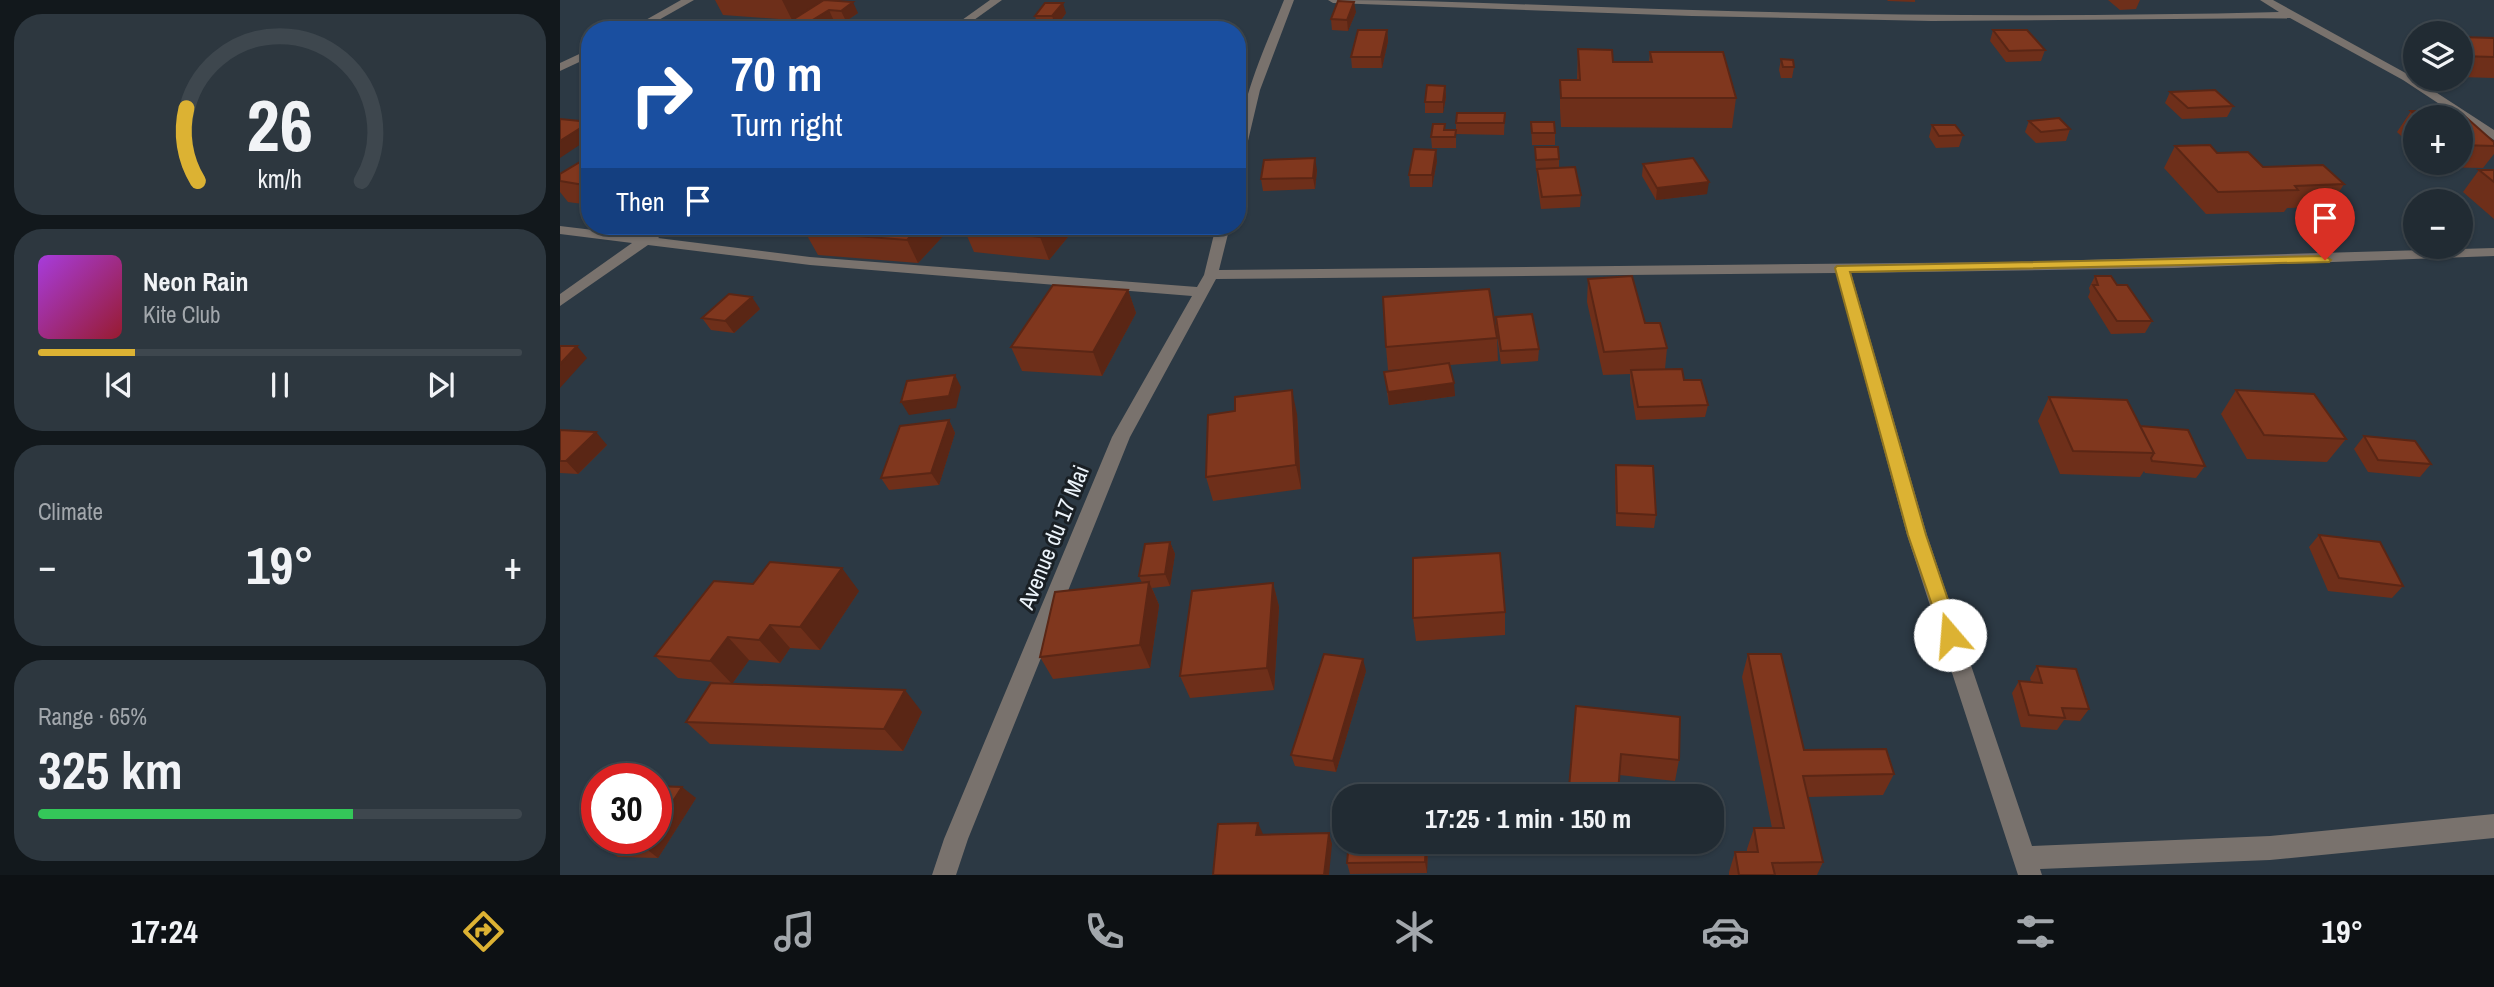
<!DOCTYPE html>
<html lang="en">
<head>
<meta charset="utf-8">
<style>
  :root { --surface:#212b33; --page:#2d373f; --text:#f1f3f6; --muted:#a2a7ac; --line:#3e474e; --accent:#dcb233 }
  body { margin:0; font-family:"Archivo Narrow",sans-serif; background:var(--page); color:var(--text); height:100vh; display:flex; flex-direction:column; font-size:26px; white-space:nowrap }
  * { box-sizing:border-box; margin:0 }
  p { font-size:23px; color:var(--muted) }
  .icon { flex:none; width:38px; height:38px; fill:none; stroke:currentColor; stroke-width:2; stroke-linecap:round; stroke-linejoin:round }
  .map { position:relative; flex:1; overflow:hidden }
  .sheet { display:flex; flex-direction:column; gap:14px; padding:14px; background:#12181c; width:560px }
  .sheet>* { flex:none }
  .top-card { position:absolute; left:21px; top:21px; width:665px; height:214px; border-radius:28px; box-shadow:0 2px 5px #0004,0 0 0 2px var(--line); background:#1a4fa0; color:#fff; overflow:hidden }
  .tools { position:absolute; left:1843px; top:21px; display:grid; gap:14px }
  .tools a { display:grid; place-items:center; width:70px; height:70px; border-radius:50%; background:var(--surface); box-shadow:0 2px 5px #0004,0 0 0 2px var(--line); font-size:35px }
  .speed { position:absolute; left:21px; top:763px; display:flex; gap:14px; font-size:35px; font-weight:700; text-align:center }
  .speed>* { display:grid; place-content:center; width:91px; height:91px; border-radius:50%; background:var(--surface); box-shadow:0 2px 5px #0004,0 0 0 2px var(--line); line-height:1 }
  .speed .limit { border:10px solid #d22; background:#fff; color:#111 }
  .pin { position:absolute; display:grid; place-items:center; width:60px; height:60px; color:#fff; margin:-72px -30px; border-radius:50% 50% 50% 0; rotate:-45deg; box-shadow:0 0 7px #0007 }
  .pin .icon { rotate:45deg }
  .me { position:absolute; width:77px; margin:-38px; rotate:342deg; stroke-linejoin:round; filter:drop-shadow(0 0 5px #0008) }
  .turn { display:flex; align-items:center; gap:24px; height:147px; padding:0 35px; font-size:32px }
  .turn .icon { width:91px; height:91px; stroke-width:2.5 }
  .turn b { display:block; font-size:49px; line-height:60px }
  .then { display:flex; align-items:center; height:66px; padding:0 35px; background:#0003; gap:14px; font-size:26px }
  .big { font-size:52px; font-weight:800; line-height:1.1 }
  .sheet .card { flex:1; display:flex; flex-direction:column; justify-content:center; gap:10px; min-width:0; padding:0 24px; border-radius:28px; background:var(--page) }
  .sheet .dial { align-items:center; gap:0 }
  .dial svg { height:182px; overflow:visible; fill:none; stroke:var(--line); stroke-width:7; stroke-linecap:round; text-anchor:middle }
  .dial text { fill:var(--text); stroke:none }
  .song { display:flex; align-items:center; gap:21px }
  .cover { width:84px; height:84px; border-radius:10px; background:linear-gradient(135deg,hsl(280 70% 55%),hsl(350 70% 35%)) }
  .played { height:7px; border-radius:4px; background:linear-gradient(90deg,var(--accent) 20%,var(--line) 20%) }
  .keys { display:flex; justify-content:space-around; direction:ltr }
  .heat { display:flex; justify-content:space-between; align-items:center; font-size:38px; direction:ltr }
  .charge { height:10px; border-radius:5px; background:linear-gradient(90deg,#34c759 65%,var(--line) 0) }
  .trip { position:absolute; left:772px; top:784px; width:392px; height:70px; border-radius:28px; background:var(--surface); box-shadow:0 2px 5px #0004,0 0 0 2px var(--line); font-weight:800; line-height:70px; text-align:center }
  .dock { display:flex; height:112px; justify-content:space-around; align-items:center; background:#0d1114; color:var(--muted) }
  .dock .icon { width:49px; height:49px }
  .dock .on { color:var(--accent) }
  .dock b { font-size:32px; color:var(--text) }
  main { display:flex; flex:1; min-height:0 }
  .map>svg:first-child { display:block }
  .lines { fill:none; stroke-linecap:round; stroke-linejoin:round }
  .minor { fill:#79726d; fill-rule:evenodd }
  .wall { fill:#6e2f1a }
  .shaded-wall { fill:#5a2615 }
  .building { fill:#80371e; stroke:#5a2615; stroke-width:2 }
  .route { fill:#dcb233; stroke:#8f7421; stroke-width:2 }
  .labels { text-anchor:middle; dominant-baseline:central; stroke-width:6; stroke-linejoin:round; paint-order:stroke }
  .street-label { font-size:23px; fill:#ecf4fb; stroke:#191f24 }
</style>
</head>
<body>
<main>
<section class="sheet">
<div class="card dial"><svg viewBox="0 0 100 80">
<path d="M14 69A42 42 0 1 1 86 69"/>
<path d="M14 69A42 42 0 0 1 9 37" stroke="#dcb233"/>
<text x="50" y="56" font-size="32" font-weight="700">26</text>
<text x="50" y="72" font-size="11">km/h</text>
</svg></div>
<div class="card">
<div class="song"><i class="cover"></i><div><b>Neon Rain</b><p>Kite Club</p></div></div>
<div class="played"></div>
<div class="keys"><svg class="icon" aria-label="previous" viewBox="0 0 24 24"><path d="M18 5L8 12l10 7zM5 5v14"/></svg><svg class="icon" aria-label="pause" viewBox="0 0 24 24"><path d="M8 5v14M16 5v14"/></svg><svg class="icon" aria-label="next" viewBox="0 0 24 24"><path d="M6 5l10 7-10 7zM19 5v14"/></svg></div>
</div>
<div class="card"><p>Climate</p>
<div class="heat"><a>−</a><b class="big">19°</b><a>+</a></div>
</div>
<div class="card"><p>Range · 65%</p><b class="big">325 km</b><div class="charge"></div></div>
</section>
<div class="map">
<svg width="1934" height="875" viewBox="0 0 1934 875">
  <rect width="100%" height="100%" fill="#2c3944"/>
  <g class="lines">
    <path class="minor" d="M121 0H134L81 30H68Z
      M430 0H442L400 30H388Z
      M724 0H734L700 90 683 162 677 166C677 105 702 55 724 0Z
      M768 0C890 0 1011 7 1133 10 1328 16 1524 17 1719 12L1700 0H1713L1851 76 1934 130V140L1843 80 1730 18 1372 21 1132 16 773 3Z
      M30 49V57L0 71V63Z
      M0 226 83 236 97 226H113L98 238 250 257 637 287 644 275 656 226H670L659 270 1453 262 1934 248V256L1614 268 1291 273 1367 535 1472 846 1710 836 1934 814V838L1710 860 1480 869 1482 875H1458L1347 535 1276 273 656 279 570 437 408 839 396 875H372L384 839 552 437 632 296 250 265 88 245 0 306V294L72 243 0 234Z"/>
  </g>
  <path class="wall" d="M155 0H263L232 20 163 15Z
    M264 0 298 13 286 21H274L265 26 304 30H229L226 24Z
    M1327 0H1355V2L1328 1Z
    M1548 0H1580L1576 9 1560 10Z
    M796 12 788 31 772 30 771 19Z
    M506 13 496 27H478L475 16Z
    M827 30 828 41 822 68H792L791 57Z
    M1433 30 1485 50 1481 61 1446 62 1430 41Z
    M1900 37 1934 38V78L1900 77Z
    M1018 49 1053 62H1089L1090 52 1176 98 1172 128 1001 127 1000 109V80H1017Z
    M1221 59 1234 67 1232 78H1221L1219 70Z
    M885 86 886 97 883 113H865V102Z
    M1610 92 1673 106 1667 117 1622 119 1605 103Z
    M1851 111 1900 112 1934 142V154L1923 168 1873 167 1869 163H1900V117H1855V149L1837 132Z
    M945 113 944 135 896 134V123Z
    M1469 121 1510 129 1506 141 1476 143 1465 132Z
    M971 122 995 133V145H972Z
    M1372 125 1403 135 1399 147 1376 148 1369 137Z
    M885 130H896V148H872L871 137Z
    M1615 146 1657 153 1703 167 1784 184 1770 207 1727 208 1724 212 1646 214 1604 168Z
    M975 147 999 159V168L1021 195 1020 207 981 209 977 181V171H976Z
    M30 156V205L8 202 0 192V174Z
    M877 161 872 187H850L849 175Z
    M1083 164 1147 194 1096 200 1082 176Z
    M757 170 755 189 703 191 701 179Z
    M1919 170H1934V219L1903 192Z
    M517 226 489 260 414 252 404 229Z
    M245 232 384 235 358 263 258 255Z
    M1535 276 1592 321 1585 333 1551 334 1528 297 1530 292 1529 288Z
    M1028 279 1085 323 1107 348 1105 369 1124 380 1148 405 1145 417 1076 420 1070 383V374L1043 375 1027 302Z
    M568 290 576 313 542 376 462 371 451 347Z
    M200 309 174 333 151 330 142 318Z
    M936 317 979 349 978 361 941 364 936 329Z
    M937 338 938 361 890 365 895 396 829 405 824 372 847 369 828 370 826 347Z
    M1676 390 1786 439 1767 462 1687 459 1661 414Z
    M1489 397 1580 426 1645 466 1636 478 1585 473 1584 471 1580 477 1500 474 1478 421Z
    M737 414 741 489 653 501 646 477Z
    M389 420 395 433 379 485 329 490 321 478Z
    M0 430 47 445 18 474 0 473Z
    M1804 436 1871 464 1860 477 1808 472 1794 449Z
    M1056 465 1096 515 1094 528 1056 526 1055 477Z
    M1759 535 1843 586 1832 598 1768 591 1749 547Z
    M610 542 615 554 610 586 592 588 599 605 590 668 493 679 480 657 582 583 579 576Z
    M713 583 719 607 714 690 630 698 620 676Z
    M299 591 260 650 230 648 220 663 189 660 172 684 118 678 95 656Z
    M945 612V635L856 641 853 618Z
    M1188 654 1244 750 1334 774 1323 795 1248 797 1263 862 1257 875H1169V872L1175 852H1187V849L1194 828H1212L1182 677Z
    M1477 666 1529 709 1520 721 1504 720 1497 730 1461 727 1452 693 1459 681 1471 682 1470 678Z
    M806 671 776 772 735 766 731 755Z
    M1016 706 1119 760 1115 781 1059 775 1058 796H1009Z
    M362 712 343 751 150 744 126 722Z
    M92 771 106 782 103 786 136 798 98 858 58 857 42 846Z
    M37 800V832L22 822Z
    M789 842H868L867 873 790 874 787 863Z"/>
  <path class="shaded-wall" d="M222 0H263L232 20Z
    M293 2 298 13 286 21 281 11Z
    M794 2 796 12 788 31 787 20Z
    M503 3 506 13 496 27 492 16Z
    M269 10 274 21 259 30 242 26Z
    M467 21 470 30H459Z
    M827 30 828 41 822 68 821 57Z
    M885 86 886 97 883 113V102Z
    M30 122V138L0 158V141Z
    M876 150 877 161 872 187V175Z
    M755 158 757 170 755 189 753 178Z
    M1149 182 1147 194 1096 200 1097 188Z
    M360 226H379L384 235 358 263 347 240Z
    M489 226H517L489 260 480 237Z
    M568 290 576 313 542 376 533 352Z
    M192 297 200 309 174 333 165 321Z
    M17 346 27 358 0 388V364Z
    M395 375 401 387 396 408 349 415 341 402Z
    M894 383 895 396 829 405 828 392Z
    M732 390 737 414 741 489 736 465Z
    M389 420 395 433 379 485 371 473Z
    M36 432 47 445 18 474 6 461Z
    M610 542 615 554 610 586 605 574Z
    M282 568 299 591 260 650 240 627Z
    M589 582 599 605 590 668 580 645Z
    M713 583 719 607 714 690 707 668Z
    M210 625 230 648 220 663 199 640Z
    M168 637 189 660 172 684 150 661Z
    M803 659 806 671 776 772 773 761Z
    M345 690 362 712 343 751 324 729Z
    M92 771 106 782 97 796 96 779H87Z
    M122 787 136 798 98 858 84 847 90 838H96V828Z
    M698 823 703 834 700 846 696 835Z
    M769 833 772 844 769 875H764Z
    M866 842H868L867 873 865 862Z"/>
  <path class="building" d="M264 0 293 2 281 11 269 10 246 24 241 23 238 25 226 24Z
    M778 1 794 2 787 20 771 19Z
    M485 3H503L492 16H475Z
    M425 20 467 21 459 30H404L405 29H417Z
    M241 23 304 30H231Z
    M600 24 598 30H581L583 25Z
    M798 30H827L821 57H791Z
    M1433 30H1467L1485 50 1449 51Z
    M1900 37 1934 38V57L1900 56Z
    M1018 49 1052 50 1053 62H1092L1090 52H1163L1176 98H1001L1000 80H1020Z
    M1221 59 1233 60 1234 67H1223Z
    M867 85 885 86 883 102H865Z
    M1655 90 1673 106 1628 108 1610 92Z
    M1851 111 1900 112 1934 142V146L1900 145V117H1858Z
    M897 113H945L944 123H896Z
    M1499 118 1510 129 1481 132 1469 121Z
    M0 119 30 122 0 141Z
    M971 122H994L995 133H972Z
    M873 124H885L884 130H896L895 137H871Z
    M1372 125H1395L1403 135 1379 136Z
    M1650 145 1657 153 1688 152 1703 167 1763 165 1784 184 1735 186 1738 190 1658 192 1615 146Z
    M975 147H998L999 159 976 160Z
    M854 149 876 150 872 175H849Z
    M30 156V186L0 181V174Z
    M755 158 753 178 701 179 704 160Z
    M1133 158 1149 182 1097 188 1083 164Z
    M1015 167 1021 195 982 197 977 169Z
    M1919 170H1934V182Z
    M252 226H360L347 240 245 232Z
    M407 226H489L480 237 404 229Z
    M1072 276 1085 323H1100L1107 348 1044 352 1028 279Z
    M1535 276H1551L1557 285H1567L1592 321H1557L1533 285H1538Z
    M493 285 568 290 533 352 451 347Z
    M929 289 937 338 826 347 823 297Z
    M169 294 192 297 165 321 142 318Z
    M972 314 979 349 941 351 936 317Z
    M0 346H17L0 364Z
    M889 363 894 383 828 392 824 372Z
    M1122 369 1124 380H1141L1148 405 1078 407 1071 370Z
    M395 375 389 396 341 402 347 381Z
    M732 390 736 465 646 477 648 415 675 411V397Z
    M1676 390 1754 394 1786 439 1704 435Z
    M1489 397 1567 400 1594 453 1513 451Z
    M389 420 371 473 321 478 340 426Z
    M1580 426 1628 430 1645 466 1592 461 1591 458 1594 453Z
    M0 430 36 432 6 461H0Z
    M1804 436 1855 441 1871 464 1818 460Z
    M1056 465 1093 466 1096 515 1057 513Z
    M1759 535 1820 542 1843 586 1779 578Z
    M610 542 605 574 579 576 585 544Z
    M940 553 945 612 853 618V558Z
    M210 562 282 568 240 627 210 625 199 640 168 637 150 661 95 656 154 581 193 584Z
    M589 582 580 645 480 657 495 592Z
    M713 583 707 668 620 676 632 591Z
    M764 654 803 659 773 761 731 755Z
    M1188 654H1221L1244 750 1326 749 1334 774 1243 776 1263 862 1212 863 1215 875H1179L1175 852H1198L1194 828H1224Z
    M1477 666 1516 669 1529 709 1502 708 1505 718 1469 715 1459 681 1482 683Z
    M151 683 345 690 324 729 126 722Z
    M1016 706 1120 717 1119 760 1061 754 1058 793 1009 788Z
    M58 770 92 771 87 779H52Z
    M96 786 122 787 96 828Z
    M37 800V822H22Z
    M698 823 696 835 769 833 764 875H653L658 824Z
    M47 838H90L84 847 42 846Z
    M789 842H866L865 862 787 863Z"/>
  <path class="route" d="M1765 256 1771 260 1769 262 1290 272 1366 535 1400 635 1397 640 1390 642 1384 640 1348 535 1275 268 1277 266Z"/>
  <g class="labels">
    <g class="street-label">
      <text transform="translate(493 537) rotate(-68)">Avenue du 17 Mai</text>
    </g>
  </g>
</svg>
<div class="tools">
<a><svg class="icon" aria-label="layers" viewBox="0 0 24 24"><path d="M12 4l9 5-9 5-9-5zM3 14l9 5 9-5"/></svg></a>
<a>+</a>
<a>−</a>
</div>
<div class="speed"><div class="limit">30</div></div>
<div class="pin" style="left:1765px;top:260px;background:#d93025"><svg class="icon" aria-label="arrive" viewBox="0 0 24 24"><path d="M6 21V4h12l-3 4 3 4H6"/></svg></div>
<svg class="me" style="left:1390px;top:635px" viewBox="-20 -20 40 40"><circle r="19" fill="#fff"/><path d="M0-13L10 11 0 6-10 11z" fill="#dcb233"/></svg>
<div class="trip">17:25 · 1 min · 150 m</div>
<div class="top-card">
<div class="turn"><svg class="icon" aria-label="right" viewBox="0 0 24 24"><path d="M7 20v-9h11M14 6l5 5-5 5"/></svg><div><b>70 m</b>Turn right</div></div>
<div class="then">Then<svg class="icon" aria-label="arrive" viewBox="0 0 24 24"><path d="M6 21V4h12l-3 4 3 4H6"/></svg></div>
</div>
</div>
</main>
<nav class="dock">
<b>17:24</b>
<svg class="icon on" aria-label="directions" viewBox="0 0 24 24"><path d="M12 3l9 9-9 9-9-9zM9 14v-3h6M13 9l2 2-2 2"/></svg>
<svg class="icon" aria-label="music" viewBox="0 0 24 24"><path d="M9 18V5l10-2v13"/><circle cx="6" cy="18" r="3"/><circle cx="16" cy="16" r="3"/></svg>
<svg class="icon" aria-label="phone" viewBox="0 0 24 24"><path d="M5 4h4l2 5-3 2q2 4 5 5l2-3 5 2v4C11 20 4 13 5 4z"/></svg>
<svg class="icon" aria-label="climate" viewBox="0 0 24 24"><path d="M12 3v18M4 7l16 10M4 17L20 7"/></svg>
<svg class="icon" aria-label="car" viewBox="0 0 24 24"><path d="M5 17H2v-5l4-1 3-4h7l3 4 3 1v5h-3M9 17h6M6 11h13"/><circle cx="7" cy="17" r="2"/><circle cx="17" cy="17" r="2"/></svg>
<svg class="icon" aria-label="filters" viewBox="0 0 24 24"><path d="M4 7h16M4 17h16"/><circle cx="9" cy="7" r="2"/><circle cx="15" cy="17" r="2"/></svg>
<b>19°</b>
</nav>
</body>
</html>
